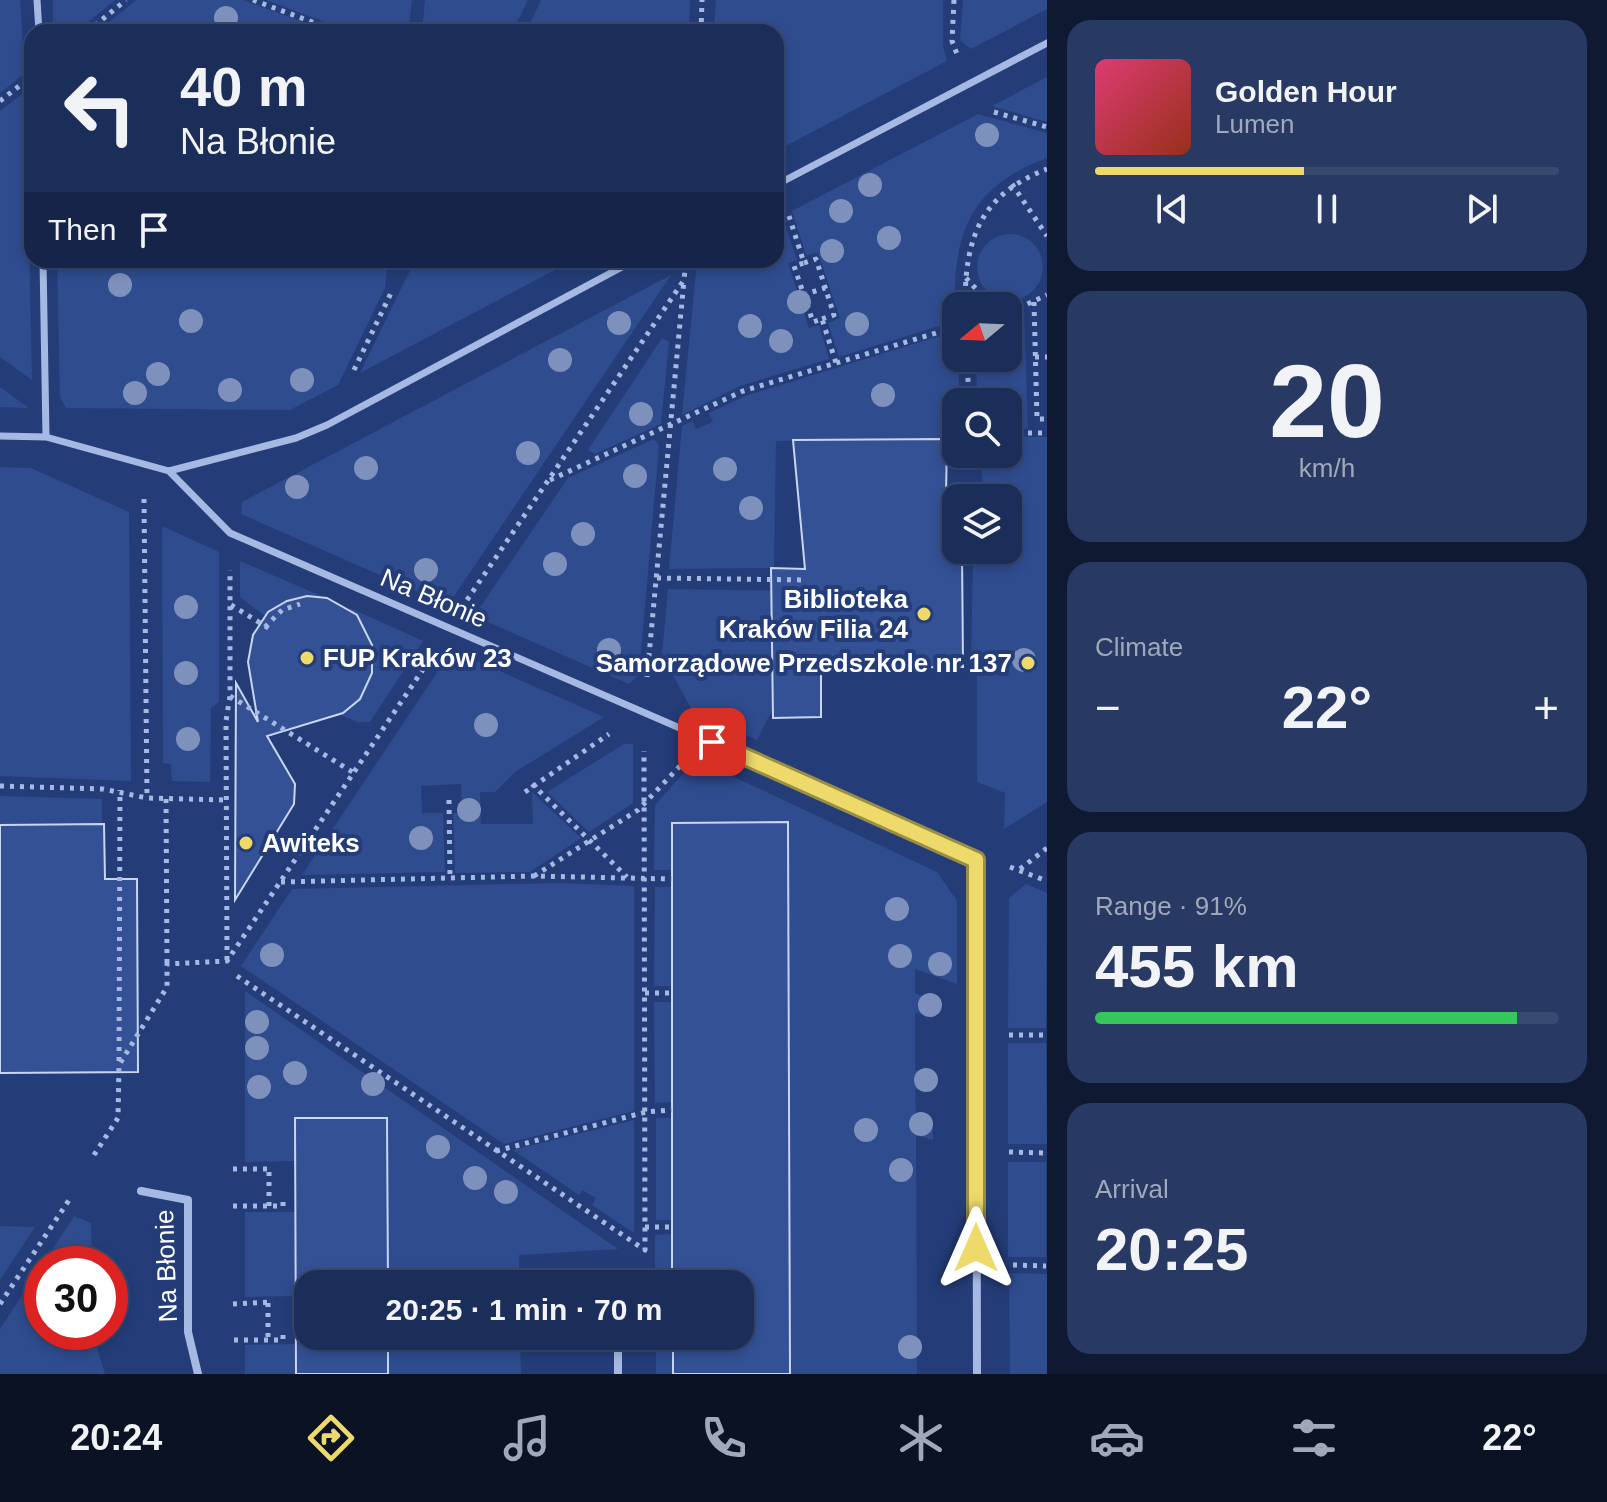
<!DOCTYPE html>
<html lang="en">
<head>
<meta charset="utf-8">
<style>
  :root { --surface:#1b2e5a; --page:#283a63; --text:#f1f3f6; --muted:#a0a8bb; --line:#394a70; --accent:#edda6a }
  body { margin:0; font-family:Helvetica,sans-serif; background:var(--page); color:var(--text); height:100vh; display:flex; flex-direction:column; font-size:30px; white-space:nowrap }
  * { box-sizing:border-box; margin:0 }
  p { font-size:26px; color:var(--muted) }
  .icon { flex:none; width:44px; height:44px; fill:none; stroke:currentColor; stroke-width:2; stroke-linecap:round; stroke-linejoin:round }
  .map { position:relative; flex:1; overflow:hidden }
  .side { display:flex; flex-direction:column; gap:20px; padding:20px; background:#0f1932; width:560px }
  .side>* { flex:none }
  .guide { position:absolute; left:24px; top:24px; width:760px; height:244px; border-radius:24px; box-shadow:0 4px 12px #0003,0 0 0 2px var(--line); background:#1b2e5a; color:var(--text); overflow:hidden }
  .needle { width:52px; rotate:251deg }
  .tools { position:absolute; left:942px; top:292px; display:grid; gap:16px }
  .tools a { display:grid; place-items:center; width:80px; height:80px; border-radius:16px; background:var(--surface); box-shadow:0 4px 12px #0003,0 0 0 2px var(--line); font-size:40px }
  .speed { position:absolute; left:24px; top:1246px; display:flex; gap:16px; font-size:40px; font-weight:700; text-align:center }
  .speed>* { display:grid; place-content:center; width:104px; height:104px; border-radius:50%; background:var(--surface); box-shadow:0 4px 12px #0003,0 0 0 2px var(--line); line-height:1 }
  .speed .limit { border:12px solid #d22; background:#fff; color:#111 }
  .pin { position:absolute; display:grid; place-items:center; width:68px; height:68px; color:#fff; margin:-34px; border-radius:16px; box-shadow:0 4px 12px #0006 }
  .me { position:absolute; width:88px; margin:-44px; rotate:0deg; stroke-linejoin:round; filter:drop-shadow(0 0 6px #0008) }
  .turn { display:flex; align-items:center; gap:28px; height:168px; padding:0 24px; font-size:36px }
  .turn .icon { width:104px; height:104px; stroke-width:2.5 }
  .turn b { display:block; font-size:56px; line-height:68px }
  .then { display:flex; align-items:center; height:76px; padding:0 24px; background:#0003; gap:16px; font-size:30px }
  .big { font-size:60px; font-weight:700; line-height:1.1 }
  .side .tile { flex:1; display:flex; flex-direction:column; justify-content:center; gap:12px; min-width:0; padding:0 28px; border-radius:24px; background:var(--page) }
  .side .dial { align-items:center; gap:0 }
  .dial b { font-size:104px; line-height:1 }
  .song { display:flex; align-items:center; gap:24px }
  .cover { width:96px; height:96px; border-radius:12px; background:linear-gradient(135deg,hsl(340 70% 55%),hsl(10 70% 35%)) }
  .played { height:8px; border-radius:4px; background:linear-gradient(90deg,var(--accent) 45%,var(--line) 45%) }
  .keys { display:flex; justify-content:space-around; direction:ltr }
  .heat { display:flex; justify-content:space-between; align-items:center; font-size:44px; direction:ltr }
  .charge { height:12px; border-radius:6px; background:linear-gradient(90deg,#34c759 91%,var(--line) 0) }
  .trip { position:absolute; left:294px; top:1270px; width:460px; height:80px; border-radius:24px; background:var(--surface); box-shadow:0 4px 12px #0003,0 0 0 2px var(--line); font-weight:700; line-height:80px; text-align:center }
  .tabs { display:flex; height:128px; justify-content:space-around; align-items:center; background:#0b1224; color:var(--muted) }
  .tabs .icon { width:56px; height:56px }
  .tabs .selected { color:var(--accent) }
  .tabs b { font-size:36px; color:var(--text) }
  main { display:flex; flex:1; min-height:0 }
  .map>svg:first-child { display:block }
  .green { fill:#2f4c8f }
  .building { fill:#345195; stroke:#c8d5f3; stroke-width:2 }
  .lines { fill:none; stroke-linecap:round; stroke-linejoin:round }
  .path { stroke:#a6b9e3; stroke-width:5; stroke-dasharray:4 6; stroke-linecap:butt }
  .pedestrian { stroke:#a6b9e3; stroke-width:7 }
  .minor { stroke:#a6b9e3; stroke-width:8 }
  .tree { fill:#7e91bc }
  .route-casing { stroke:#9a8e45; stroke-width:20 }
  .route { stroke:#edda6a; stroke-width:14 }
  .poi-dot { fill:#edda6a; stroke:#243d78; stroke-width:3 }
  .labels { text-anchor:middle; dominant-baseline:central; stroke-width:8; stroke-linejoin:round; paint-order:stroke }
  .street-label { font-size:26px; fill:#fff; stroke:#243d78 }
  .poi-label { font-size:26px; font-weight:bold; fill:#fff; stroke:#243d78; text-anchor:end }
</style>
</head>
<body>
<main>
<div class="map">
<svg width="1047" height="1374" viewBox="0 0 1047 1374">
  <rect width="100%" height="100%" fill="#243d78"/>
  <path class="green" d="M0 0H20L25 73 0 93Z
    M53 0H115L76 32H53Z
    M136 0H243L330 32H97Z
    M266 0H412L408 32H352Z
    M425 0H528L512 32H422Z
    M541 0H690L689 32H526Z
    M716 0H943V46L947 61 776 151V32H714Z
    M963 0H1047V9L971 49 960 40Z
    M1047 77V122L992 106Z
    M26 91 32 380 0 357V111Z
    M978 114 1047 133V158C965 188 952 240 955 321L839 357 828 323 840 318 818 253 806 255 792 211Z
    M782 216 797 260 788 263 809 328 819 325 829 359 740 386 682 415 697 262 776 260V220Z
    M977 267a33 33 0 1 1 66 0a33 33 0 1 1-66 0Z
    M57 260H388L385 288 338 385 290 410 66 408 60 397Z
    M415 260H574L360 373Z
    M671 275 448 605 241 514 242 502Z
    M1024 312 1028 429H1008V402H977L976 358H1008V314Z
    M956 331 960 402H956V439L776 441 774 568 669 569 682 426 692 421 696 429 713 422 709 413 745 396Z
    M662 338 669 342 661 424 595 454 588 450Z
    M0 387 29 408 0 407Z
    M1008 437H1047V802L1004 829 1005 793 977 782V667H971L973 550H1008V498H983L981 454H1008Z
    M654 439 659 446 639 675 629 684 474 616 568 478Z
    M0 467 31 468 129 512 131 781 0 776Z
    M162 526 219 552V702L211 708 210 782 172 781 171 764 163 763Z
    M240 561 319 595 320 597 287 601 265 616 240 597Z
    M668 589 792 591 773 708 757 740 692 710 662 655Z
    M350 608 423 641 370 722H357L319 705 340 621Z
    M452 650 604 717 515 772 495 792H480L481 824H533L532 792 581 838 530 872 455 873 453 813H462L461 784 421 786 422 813H443L445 872 302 875Z
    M624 744H633V803L589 832 547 792Z
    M696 759 937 872 957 901V984L915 969V993L934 1001 933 1018 915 1012V1070L932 1076V1092L915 1089 916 1115 933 1122V1140L916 1135 917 1374H790L788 823H673V870H654L655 805Z
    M0 796 102 799V824L0 825Z
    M558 883 634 886V1111L504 1144 241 966 292 889Z
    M1026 884 1047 893 1046 1028H1008L1009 898Z
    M655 887H672V986H654Z
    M245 991 618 1249 519 1255V1284H388L386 1118H296L295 1161 245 1162Z
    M654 1002H672L673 1102 655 1103Z
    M1008 1043H1046L1047 1144H1008Z
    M656 1118H672V1220H656Z
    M634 1120V1233L592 1205 596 1198 582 1190 579 1195 513 1150Z
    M1008 1162H1046V1257H1008Z
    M245 1212H295V1296L245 1297Z
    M74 1216 91 1223 92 1264H43Z
    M0 1226 35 1227 0 1280Z
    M672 1234V1284H655V1235Z
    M42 1265V1332H92L105 1374H0V1329Z
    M1009 1273 1047 1274V1374H1010Z
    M388 1336H520L521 1374H388Z
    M295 1344 296 1374H245V1345Z
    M656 1349H673V1374H656Z"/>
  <path class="building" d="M947 439 946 497H962L956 498V550H962L963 667 821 668V717L773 718 771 568 805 569 793 440Z
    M307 596 327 598 357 615 372 645V673L360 699 343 713 267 736 295 784 294 804 235 900 236 683 258 722 248 662 253 635 268 612 287 601Z
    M788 822 790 1374H673V1336H740V1284H672V823Z
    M104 824 105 879H137L138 1072 0 1073V825Z
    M295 1118H387L388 1284H308V1336H388V1374H296Z"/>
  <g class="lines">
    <path class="path" d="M253 0 339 32
      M954 0 952 41 957 54
      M87 32 126 0
      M701 32 702 0
      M0 101 32 76
      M994 112 1047 127
      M1012 184 1047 236
      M789 216 804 263 794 266 813 322 822 319 836 363
      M804 263 816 259 834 315 822 319
      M966 278 989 303 998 306
      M803 295 825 288
      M1034 302 1037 419H1047
      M965 306C965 238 980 195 1047 169
      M1008 307 1023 306 1047 295
      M1035 357H1047
      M967 358 969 402
      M354 370 391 293
      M1008 433H1047
      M550 480 743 391 956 327
      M144 499 147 798
      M657 578 807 580
      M467 600 684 280 686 260
      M231 605 270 629
      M265 627 282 610 300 604
      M647 677 684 280
      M230 696 354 773
      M532 784 627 877
      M0 786 103 789 147 798 227 800
      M525 792 609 734
      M166 799 167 964
      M449 800 450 878
      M1010 867 1047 881
      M1020 869 1047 848
      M534 876 638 810 681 765
      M281 882 533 876 672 879
      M227 960 226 721 230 696V570
      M237 976 645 1250 644 751
      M645 993H672
      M1009 1035H1047
      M119 1061 120 790
      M496 1151 646 1112 672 1110
      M1009 1152 1046 1153
      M94 1155 118 1118 119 1065 167 987V964L227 961 432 656
      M233 1169H272
      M233 1206H283V1199
      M269 1206V1169
      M645 1227H672
      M1013 1265 1046 1266
      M268 1303V1340
      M0 1304 71 1197
      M233 1304 273 1302
      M234 1340H283V1330
      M654 1342H672"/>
    <path class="pedestrian" d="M37 0 39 32
      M776 185 1047 43
      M43 260 46 437
      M0 436 46 437 169 471 296 438 327 425 635 260
      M169 471 230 533 712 742"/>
    <path class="minor" d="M712 742 976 860 977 1374
      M141 1191 188 1200V1332L198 1374
      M618 1374V1336"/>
  </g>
  <g class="tree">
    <circle cx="226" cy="18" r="12"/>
    <circle cx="987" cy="135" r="12"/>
    <circle cx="870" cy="185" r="12"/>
    <circle cx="841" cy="211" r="12"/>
    <circle cx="889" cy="238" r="12"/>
    <circle cx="832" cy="251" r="12"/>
    <circle cx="120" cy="285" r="12"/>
    <circle cx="799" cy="302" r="12"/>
    <circle cx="191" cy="321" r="12"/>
    <circle cx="619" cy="323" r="12"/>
    <circle cx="857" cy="324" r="12"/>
    <circle cx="750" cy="326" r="12"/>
    <circle cx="781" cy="341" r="12"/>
    <circle cx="560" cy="360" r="12"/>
    <circle cx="158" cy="374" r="12"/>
    <circle cx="302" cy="380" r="12"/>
    <circle cx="230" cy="390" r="12"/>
    <circle cx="135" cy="393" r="12"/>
    <circle cx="883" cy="395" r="12"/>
    <circle cx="641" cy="414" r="12"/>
    <circle cx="528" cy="453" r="12"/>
    <circle cx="366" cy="468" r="12"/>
    <circle cx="725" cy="469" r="12"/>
    <circle cx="635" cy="476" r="12"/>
    <circle cx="297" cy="487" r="12"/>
    <circle cx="751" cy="508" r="12"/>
    <circle cx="583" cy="534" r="12"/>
    <circle cx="555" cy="564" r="12"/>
    <circle cx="426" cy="570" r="12"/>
    <circle cx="186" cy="607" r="12"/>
    <circle cx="609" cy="650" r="12"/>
    <circle cx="1024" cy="660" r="12"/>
    <circle cx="186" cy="673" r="12"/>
    <circle cx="486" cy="725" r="12"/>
    <circle cx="188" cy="739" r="12"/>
    <circle cx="469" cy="810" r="12"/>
    <circle cx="421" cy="838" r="12"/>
    <circle cx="897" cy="909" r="12"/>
    <circle cx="272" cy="955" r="12"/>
    <circle cx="900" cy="956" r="12"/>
    <circle cx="940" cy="964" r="12"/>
    <circle cx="930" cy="1005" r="12"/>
    <circle cx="257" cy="1022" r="12"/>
    <circle cx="257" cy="1048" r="12"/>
    <circle cx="295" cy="1073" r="12"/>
    <circle cx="926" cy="1080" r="12"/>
    <circle cx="373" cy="1084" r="12"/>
    <circle cx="259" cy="1087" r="12"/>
    <circle cx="921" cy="1124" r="12"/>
    <circle cx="866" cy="1130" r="12"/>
    <circle cx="438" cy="1147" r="12"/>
    <circle cx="901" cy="1170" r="12"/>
    <circle cx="475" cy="1178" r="12"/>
    <circle cx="506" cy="1192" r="12"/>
    <circle cx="910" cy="1347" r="12"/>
  </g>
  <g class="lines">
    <g class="route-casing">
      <path id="route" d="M712 742 976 860V1248"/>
    </g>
    <use href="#route" class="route"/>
  </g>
  <g class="poi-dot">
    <circle cx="924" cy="614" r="8"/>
    <circle cx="307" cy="658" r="8"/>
    <circle cx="1028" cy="663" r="8"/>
    <circle cx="246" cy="843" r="8"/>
  </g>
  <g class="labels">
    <g class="street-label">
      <text transform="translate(434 598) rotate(23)">Na Błonie</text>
      <text transform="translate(166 1266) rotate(-92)">Na Błonie</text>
    </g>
    <g class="poi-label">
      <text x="908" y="599">Biblioteka<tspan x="908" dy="30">Kraków Filia 24</tspan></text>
      <text x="323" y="658" text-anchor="start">FUP Kraków 23</text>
      <text x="1012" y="663">Samorządowe Przedszkole nr 137</text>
      <text x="262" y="843" text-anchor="start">Awiteks</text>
    </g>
  </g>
</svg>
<div class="tools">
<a><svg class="needle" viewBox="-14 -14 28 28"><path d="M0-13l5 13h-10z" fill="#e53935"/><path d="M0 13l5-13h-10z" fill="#a0a8bb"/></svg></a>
<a><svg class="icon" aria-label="search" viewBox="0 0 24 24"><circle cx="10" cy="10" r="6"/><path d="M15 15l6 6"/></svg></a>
<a><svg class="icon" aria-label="layers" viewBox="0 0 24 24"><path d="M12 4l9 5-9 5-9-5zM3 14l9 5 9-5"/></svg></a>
</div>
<div class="speed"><div class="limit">30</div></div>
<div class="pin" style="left:712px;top:742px;background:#d93025"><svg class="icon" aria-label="arrive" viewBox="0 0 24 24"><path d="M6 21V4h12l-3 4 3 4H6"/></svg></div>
<svg class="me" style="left:976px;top:1248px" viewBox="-20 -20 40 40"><path d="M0-17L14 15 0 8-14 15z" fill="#edda6a" stroke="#fff" stroke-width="4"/></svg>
<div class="trip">20:25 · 1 min · 70 m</div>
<div class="guide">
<div class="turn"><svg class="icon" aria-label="left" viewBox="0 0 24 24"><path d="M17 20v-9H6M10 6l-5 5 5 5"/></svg><div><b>40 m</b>Na Błonie</div></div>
<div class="then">Then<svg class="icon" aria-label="arrive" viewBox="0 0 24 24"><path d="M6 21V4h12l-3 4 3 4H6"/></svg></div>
</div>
</div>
<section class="side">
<div class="tile">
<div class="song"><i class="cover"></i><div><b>Golden Hour</b><p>Lumen</p></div></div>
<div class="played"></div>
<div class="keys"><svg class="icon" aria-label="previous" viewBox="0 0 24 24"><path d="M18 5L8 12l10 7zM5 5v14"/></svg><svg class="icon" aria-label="pause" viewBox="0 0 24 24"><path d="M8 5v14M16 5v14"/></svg><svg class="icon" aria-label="next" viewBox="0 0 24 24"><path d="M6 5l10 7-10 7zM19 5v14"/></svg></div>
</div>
<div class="tile dial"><b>20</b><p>km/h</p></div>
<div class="tile"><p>Climate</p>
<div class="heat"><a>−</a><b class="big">22°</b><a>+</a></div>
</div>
<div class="tile"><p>Range · 91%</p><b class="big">455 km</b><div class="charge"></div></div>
<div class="tile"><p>Arrival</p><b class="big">20:25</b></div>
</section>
</main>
<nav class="tabs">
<b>20:24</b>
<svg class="icon selected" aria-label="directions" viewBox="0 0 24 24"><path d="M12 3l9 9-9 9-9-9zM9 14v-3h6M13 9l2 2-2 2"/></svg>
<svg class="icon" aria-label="music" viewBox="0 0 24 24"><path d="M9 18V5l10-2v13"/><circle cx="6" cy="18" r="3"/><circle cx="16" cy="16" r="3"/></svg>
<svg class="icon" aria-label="phone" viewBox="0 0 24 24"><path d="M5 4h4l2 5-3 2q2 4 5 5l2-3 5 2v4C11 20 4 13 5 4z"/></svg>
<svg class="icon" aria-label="climate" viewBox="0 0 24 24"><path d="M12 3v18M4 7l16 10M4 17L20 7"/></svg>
<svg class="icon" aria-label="car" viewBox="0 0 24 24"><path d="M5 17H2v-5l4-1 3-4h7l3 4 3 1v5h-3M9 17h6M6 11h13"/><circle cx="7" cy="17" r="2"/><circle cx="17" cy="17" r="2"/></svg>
<svg class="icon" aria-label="filters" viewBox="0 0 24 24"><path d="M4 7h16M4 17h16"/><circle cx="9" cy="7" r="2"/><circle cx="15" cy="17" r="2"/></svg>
<b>22°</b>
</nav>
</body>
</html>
